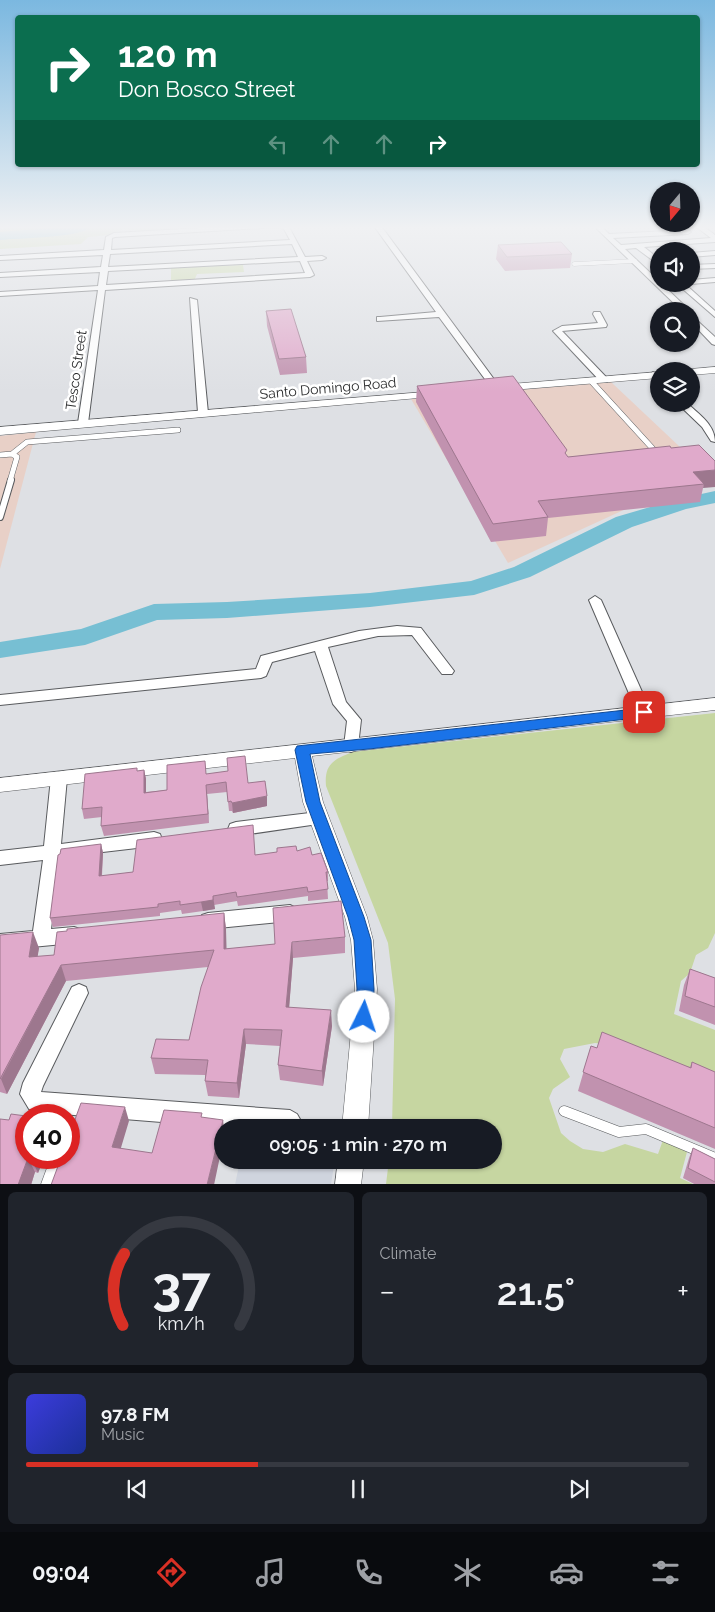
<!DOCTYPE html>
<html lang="en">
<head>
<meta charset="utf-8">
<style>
  :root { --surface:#171b24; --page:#20242c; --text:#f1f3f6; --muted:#9ea1a6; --line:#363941; --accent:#d93025 }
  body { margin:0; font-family:Raleway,sans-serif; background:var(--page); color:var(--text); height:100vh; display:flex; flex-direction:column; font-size:19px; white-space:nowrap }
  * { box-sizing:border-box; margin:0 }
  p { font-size:16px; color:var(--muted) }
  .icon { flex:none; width:28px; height:28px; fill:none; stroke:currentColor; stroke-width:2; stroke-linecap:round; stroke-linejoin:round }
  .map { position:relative; height:1184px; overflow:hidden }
  .details { display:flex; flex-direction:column; gap:8px; padding:8px; background:#0d0f14; flex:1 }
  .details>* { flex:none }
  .banner { position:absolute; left:15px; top:15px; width:685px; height:152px; border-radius:5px; box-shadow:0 1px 4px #0004; background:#0b6e4f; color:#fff; overflow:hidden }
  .needle { width:32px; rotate:199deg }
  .fabs { position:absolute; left:650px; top:182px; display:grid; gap:10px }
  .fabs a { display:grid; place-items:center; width:50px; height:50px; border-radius:50%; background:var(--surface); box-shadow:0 1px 4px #0004; font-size:25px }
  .speed { position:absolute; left:15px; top:1104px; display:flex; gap:10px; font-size:25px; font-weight:700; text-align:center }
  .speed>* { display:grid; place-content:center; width:65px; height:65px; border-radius:50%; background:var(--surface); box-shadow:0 1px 4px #0004; line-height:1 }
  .speed .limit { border:8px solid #d22; background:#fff; color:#111 }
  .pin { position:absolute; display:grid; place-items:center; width:42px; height:42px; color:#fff; margin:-21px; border-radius:10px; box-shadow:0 2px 8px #0006 }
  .me { position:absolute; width:55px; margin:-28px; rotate:4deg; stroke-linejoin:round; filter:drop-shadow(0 0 4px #0008) }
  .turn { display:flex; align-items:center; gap:18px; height:105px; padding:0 20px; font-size:22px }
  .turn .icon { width:65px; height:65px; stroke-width:2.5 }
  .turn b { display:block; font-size:35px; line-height:42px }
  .lanes { display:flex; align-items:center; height:48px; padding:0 20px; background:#0003; justify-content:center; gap:25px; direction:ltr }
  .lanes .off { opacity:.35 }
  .big { font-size:38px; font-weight:600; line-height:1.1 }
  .details .widget { flex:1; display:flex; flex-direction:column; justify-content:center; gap:8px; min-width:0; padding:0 18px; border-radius:8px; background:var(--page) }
  .details .dial { align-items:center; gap:0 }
  .dial svg { height:130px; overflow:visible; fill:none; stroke:var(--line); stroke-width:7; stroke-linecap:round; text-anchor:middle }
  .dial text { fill:var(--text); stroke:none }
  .song { display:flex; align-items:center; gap:15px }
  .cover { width:60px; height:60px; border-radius:8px; background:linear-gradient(135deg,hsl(240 70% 55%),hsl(230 70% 35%)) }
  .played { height:5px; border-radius:2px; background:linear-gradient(90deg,var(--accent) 35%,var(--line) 35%) }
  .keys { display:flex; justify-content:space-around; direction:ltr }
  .heat { display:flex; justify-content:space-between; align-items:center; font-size:28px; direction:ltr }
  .details .tiles { flex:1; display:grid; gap:8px; grid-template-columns:1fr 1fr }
  .widget:last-child { grid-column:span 2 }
  .trip { position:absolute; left:214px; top:1119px; width:288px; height:50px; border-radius:25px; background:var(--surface); box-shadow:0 1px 4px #0004; font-weight:600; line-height:50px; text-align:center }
  .tabs { display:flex; height:80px; justify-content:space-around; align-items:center; background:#090b0e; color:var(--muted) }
  .tabs .icon { width:35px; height:35px }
  .tabs .on { color:var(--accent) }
  .tabs b { font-size:22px; color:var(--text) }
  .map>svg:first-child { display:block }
  .built { fill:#cfd4de }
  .industrial { fill:#e8d0c7 }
  .green { fill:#c6d6a1 }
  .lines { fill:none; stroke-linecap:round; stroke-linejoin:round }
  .river { fill:#77bfd3; fill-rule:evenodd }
  .service-far3-casing { stroke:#595b5e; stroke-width:4.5 }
  .service-far2-casing { stroke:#595b5e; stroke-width:6 }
  .service-far1-casing { stroke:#595b5e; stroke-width:8 }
  .service-casing { stroke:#595b5e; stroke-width:11 }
  .minor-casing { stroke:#595b5e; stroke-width:2 }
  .tertiary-casing { stroke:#595b5e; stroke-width:1 }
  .service-far3 { stroke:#fff; stroke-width:4 }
  .service-far2 { stroke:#fff; stroke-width:5 }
  .service-far1 { stroke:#fff; stroke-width:6 }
  .service { stroke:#fff; stroke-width:10 }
  .minor { fill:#fff; fill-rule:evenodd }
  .tertiary { fill:#fff; fill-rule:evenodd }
  .wall { fill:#c192af }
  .shaded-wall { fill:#9d778e }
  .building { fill:#e0aacb; stroke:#9d778e }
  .route { fill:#1a73e8; stroke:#114b97 }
  .labels { text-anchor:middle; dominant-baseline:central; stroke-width:5; stroke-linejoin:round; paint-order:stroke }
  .far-street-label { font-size:14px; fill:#2b2c2d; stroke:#fff }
</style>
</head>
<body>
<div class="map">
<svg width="715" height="1185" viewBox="0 0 715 1185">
  <rect width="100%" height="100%" fill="#dee0e4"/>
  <path class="built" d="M240 1160H335L331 1184 235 1185Z"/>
  <path class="industrial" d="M611 382 715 480 628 508 508 563 411 399Z
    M36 432 0 569V436Z"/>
  <path class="green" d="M30 226H199L142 231 123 229 110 235 88 237 81 244 0 249V229Z
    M243 265 244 272 197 274 194 281 171 282V268Z
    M715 713V933L708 948 696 955 690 973 681 981 674 1014 715 1030V1086L607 1044 595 1043 564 1049 560 1059 570 1077 553 1089 549 1098 561 1133 570 1141 583 1149 603 1152 625 1144 658 1154 663 1140 687 1152 680 1178 693 1184H386L389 1160H492V1128L392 1127 395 999 388 943 326 786C324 764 334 759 353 752Z"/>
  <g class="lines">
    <path class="river" d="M75 226H93C82 238 18 238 0 240V232Z
      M715 491V503L686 509 632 527 530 577 474 595 370 607 227 618 157 620 85 645 0 658V642L81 629 154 604 227 602 370 593 471 581 514 567 616 517 674 500Z"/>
    <g class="service-far3-casing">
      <path id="service-far3" d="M574 264 635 261"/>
    </g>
    <g class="service-far2-casing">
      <path id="service-far2" d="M591 381 654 450 656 455
        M12 454 27 442 178 430
        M0 455 12 454 17 457 10 481"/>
    </g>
    <g class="service-far1-casing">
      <path id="service-far1" d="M0 517 11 480"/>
    </g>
    <g class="service-casing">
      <path id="service" d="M564 1111 619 1132 646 1129 715 1158
        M46 1185 56 1158"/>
    </g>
    <g class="minor-casing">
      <path id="minor" d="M235 226 289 227 305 257 322 256 326 258 322 260 307 261 314 275 310 277 105 290 88 423 86 425H80L78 423 98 290 0 296V292L98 286 100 272 0 277V273L101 267 103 255 0 260V256L104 250 106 237 114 233ZM278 227 284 229 290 240 111 250 112 238 115 237ZM292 244 298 257 108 267 110 254ZM300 261 305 273 106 285 108 271Z
        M374 226H381L499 386V390H493L439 317 377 321V317H380L436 312Z
        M594 226H601L609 234 688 230 691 232 688 234 613 238 621 245 711 238 695 226H703L715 235V242L644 247 659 259V265L636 248 625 249 659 281V284H662L690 311H682Z
        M715 251V255L691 257V253Z
        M715 264V268L691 269V265Z
        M715 278V282L691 284H689H691V280Z
        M677 284H685L715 311V317Z
        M190 298 197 300 208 413 203 416 198 413Z
        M594 312H600L607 325 606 327 562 331 607 378V382H601L553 331 562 326 598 323 593 314Z
        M691 315 715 337V345L712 344 691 322Z
        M653 372 659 376V384L649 375Z
        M678 404H688C700 415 715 425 715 442L711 441 702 427Z
        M595 596 601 600 651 712 649 716 644 717 639 716 637 712 589 600Z
        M397 626 421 628 454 671 452 674H442L412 635 378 636 328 647 346 702 361 720 358 746 356 750 351 752 346 750 344 746 347 721 333 704 315 651 272 662 266 676 261 678 0 705V695L256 669 261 656 359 631Z
        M59 772 64 774 67 778 61 844 154 832 160 834 162 839 160 844 154 846 60 857 51 929 74 927 80 929 83 935 80 941 74 943 0 950V934L33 931 43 860 0 865V851L44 846 51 778 54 774Z
        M318 812 324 813 326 818 324 823 318 824 236 836 230 834 228 829 230 824 236 822Z
        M290 905 296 908 299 913 296 918 290 921 208 929 202 927 199 921 202 915 208 913Z
        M79 984 86 987 88 993 43 1086 41 1092 290 1110 297 1114 301 1121 298 1128H237L36 1112 29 1109 20 1094 23 1083 72 987Z"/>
    </g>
    <g class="tertiary-casing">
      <path id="tertiary" d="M715 367V373L691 375V371H686L691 369Z
        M659 372V378L500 391 494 388 500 385Z
        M437 391 443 394 441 396 0 435V427Z
        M715 698V710L312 756 323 802 367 917 373 940 377 989 368 1128H342L355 989 351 940 345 917 303 802 295 758 0 792V778Z
        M338 1160H364L361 1185H335Z"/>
    </g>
    <use href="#service-far3" class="service-far3"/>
    <use href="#service-far2" class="service-far2"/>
    <use href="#service-far1" class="service-far1"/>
    <use href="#service" class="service"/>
    <use href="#minor" class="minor"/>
    <use href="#tertiary" class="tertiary"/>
  </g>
  <path class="wall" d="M498 245 572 254 570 268 505 271 496 259Z
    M266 311 306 357 307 373 280 375 267 326Z
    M417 386 566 455 568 457 671 448 715 461 703 488 700 502 548 518 546 536 491 542 416 402Z
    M144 770 146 779V792L167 790 207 774 248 783 267 806 233 813 232 811H229L227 792 207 794 209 823 104 836 101 826 102 817 84 819 82 809 138 771Z
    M101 844 103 853 102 876 133 872 255 855 297 851 312 855 328 872V881H327L328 899 308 901V896L238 906 237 901 214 905 215 909 203 911 182 914 181 910 160 913V916L53 927 50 918Z
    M224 913 226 929V949L345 937V953L293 958 289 1007 332 1026 323 1086 280 1080 278 1065 280 1046 246 1044 239 1098 208 1096 205 1081V1075L155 1074 151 1058 189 1040 208 967 66 981 7 1094 0 1092V935L39 948 37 957 54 955Z
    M690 969 715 978V1025L679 1011 684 985Z
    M591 1046 597 1048 690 1067 692 1062 715 1072V1149L578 1091Z
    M0 1119 44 1158 38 1173 35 1172 31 1185H0Z
    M693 1148 715 1159V1185H696L683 1178 689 1158Z
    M270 1160H316L315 1168 271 1165Z"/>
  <path class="shaded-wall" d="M715 470V487L703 488 704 484 693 472Z
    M144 770 146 779V802L144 793Z
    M206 785 207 794 209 823 208 814Z
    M267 796V806L233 813 232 803Z
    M101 844 103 853 101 885 99 876Z
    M213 896 215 909 203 911 201 902Z
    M224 913 226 929 227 965 224 949Z
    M33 932 39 948 35 973 29 957Z
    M292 942 293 958 288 1022 286 1007Z
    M61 965 66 981 7 1094 1 1079Z
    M331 1010 332 1026 323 1086 322 1071Z
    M244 1029 246 1044 239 1098 237 1083Z
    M125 1107 129 1121 117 1161 112 1147Z
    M223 1120 224 1128H222V1147L214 1185H207Z
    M28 1158 35 1172 31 1185H18Z
    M31 1158H44L38 1173Z"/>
  <path class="building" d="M561 242 572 254 507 257 498 245Z
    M291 309 306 357 279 359 266 311Z
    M513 376 567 450 565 453 568 457 670 446 671 448 699 445 715 461V470L693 472 704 484 538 501 548 517 493 524 417 386Z
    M245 756 248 783 265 781 267 796 232 803 231 801 228 802 226 782 206 785 208 814 101 826 102 807 82 809 85 774 137 768V771L144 770V793L167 790V765L205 761 206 774 228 771 227 758Z
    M253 825 255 855 277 852V848L296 846 297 851 310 847 312 855 321 853 328 872H326L328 889 308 892 307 887 237 897 236 892 213 896V900L201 902 180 905V901L158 904V907L50 918 58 855 60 854 61 849 101 844 99 876 133 872 137 840Z
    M341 901 345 937 292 942 286 1007 331 1010 322 1071 278 1065 282 1030 244 1029 237 1083 205 1081 208 1060 151 1058 156 1039 189 1040 201 987 214 950 61 965 0 1079V935L33 932 29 957 54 955 57 932 67 931V929L224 913V949L275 944 273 908Z
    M690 969 715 978V1007L685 996Z
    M602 1032 691 1068 692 1062 715 1072V1128L583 1072 591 1046 597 1048Z
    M81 1103 125 1107 112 1147 152 1153 164 1110 202 1113 201 1117 223 1120 207 1185H51L61 1158H69V1136Z
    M11 1114 26 1116V1158H32H28L18 1185H0V1119L9 1120Z
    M273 1120H337V1128H273Z
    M693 1148 715 1159V1182L688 1168Z"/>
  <linearGradient id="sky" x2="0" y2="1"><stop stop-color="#7bb8e0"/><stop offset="0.58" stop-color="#f0f1f3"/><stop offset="1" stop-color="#f0f1f3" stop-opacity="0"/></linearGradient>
  <rect width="715" height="392" fill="url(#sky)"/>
  <path class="route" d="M644 708 649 709 651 712 649 716 644 717 369 749 310 754 320 802 364 917 371 940 374 989 373 1017 370 1023 364 1025 358 1023 355 1017 357 989 354 940 348 917 306 802 295 750 297 746Z"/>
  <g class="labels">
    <g class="far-street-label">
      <text transform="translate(76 370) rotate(-82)">Tesco Street</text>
      <text transform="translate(328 388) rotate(-5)">Santo Domingo Road</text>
    </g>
  </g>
</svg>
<div class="fabs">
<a><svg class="needle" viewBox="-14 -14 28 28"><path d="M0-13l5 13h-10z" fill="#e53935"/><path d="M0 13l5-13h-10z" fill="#9ea1a6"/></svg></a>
<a><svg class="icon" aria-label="sound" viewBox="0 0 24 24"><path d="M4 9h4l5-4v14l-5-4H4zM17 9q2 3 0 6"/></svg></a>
<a><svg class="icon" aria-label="search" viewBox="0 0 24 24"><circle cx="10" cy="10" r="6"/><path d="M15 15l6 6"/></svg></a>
<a><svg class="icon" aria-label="layers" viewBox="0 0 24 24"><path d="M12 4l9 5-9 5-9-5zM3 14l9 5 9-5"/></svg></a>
</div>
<div class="speed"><div class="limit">40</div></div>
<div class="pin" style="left:644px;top:712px;background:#d93025"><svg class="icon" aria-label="arrive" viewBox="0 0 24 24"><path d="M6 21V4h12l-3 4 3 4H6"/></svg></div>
<svg class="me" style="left:364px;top:1017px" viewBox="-20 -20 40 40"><circle r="19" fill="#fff"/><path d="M0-13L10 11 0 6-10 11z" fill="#1a73e8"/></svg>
<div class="trip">09:05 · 1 min · 270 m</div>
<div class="banner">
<div class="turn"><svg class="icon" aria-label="right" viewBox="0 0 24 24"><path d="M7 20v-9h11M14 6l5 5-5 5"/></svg><div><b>120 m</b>Don Bosco Street</div></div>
<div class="lanes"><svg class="icon off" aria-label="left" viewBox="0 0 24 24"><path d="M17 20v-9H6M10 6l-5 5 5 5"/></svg><svg class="icon off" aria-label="ahead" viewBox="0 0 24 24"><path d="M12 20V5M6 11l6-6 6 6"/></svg><svg class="icon off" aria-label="ahead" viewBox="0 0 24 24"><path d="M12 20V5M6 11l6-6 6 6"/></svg><svg class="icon" aria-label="right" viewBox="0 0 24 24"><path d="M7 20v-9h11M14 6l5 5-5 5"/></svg></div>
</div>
</div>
<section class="details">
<div class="tiles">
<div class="widget dial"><svg viewBox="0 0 100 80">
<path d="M14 69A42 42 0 1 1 86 69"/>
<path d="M14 69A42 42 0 0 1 15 25" stroke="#d93025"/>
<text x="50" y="56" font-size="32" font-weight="700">37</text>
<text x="50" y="72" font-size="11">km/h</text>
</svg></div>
<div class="widget"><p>Climate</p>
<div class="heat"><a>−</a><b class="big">21.5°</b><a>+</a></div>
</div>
<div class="widget">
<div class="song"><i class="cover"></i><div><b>97.8 FM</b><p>Music</p></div></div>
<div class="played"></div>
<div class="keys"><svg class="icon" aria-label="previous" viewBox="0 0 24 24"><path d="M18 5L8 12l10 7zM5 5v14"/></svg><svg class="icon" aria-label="pause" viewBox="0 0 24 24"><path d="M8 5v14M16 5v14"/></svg><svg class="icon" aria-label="next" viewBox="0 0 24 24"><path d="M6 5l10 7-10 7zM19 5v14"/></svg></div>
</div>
</div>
</section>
<nav class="tabs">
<b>09:04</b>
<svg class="icon on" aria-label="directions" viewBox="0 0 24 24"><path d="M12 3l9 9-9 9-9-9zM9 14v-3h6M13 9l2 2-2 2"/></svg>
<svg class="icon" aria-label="music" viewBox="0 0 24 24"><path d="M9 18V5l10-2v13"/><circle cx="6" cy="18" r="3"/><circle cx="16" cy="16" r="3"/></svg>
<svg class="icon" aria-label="phone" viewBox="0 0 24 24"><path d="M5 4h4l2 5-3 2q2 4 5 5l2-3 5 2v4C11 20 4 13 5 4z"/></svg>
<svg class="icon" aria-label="climate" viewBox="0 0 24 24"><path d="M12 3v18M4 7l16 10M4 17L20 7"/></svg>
<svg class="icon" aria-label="car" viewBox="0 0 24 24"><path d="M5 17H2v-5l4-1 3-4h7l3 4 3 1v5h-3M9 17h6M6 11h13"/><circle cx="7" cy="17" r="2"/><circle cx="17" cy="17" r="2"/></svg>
<svg class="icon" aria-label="filters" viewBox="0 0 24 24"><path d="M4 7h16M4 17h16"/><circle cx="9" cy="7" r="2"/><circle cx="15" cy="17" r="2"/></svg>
</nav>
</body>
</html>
